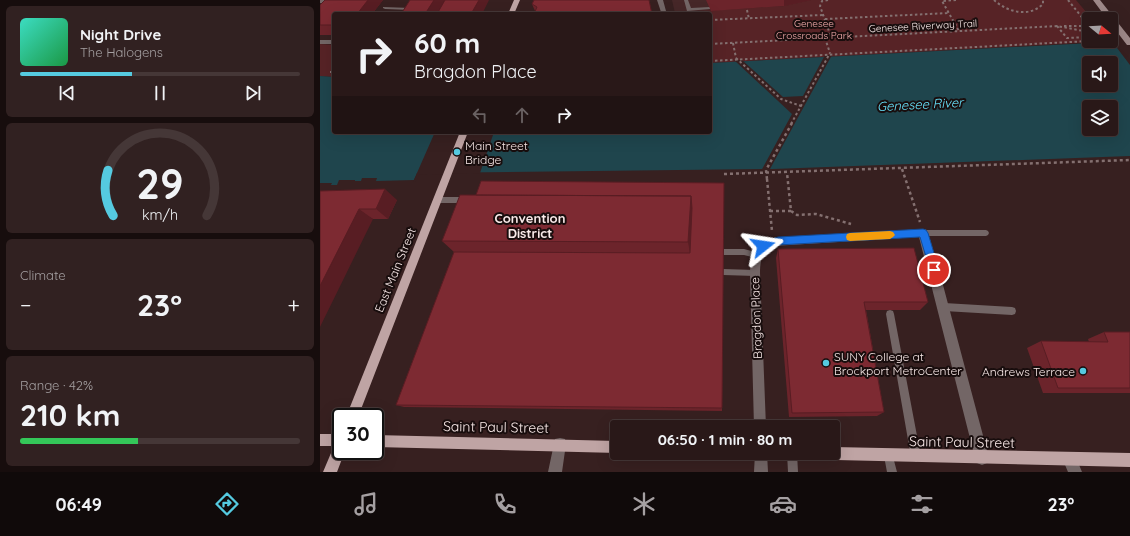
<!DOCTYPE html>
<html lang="en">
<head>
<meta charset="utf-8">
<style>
  :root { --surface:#291818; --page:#312121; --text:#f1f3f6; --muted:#a5a0a2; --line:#453737; --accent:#55cae0 }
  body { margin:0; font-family:Quicksand,sans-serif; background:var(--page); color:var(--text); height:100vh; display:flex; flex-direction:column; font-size:15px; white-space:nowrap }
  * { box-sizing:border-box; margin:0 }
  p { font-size:13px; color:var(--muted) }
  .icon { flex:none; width:22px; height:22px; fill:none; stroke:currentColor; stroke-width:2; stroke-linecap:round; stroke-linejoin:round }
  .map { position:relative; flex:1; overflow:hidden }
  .side { display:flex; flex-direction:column; gap:6px; padding:6px; background:#170d0d; width:320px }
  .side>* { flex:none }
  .guide { position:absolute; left:12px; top:12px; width:380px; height:122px; border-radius:4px; box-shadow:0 4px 16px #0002,0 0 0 1px var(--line); background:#291818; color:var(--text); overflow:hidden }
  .needle { width:26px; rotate:108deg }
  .tools { position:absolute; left:762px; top:12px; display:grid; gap:8px }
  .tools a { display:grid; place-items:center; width:36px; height:36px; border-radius:4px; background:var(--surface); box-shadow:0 4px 16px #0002,0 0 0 1px var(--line); font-size:20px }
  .speed { position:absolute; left:12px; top:408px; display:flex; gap:8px; font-size:20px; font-weight:700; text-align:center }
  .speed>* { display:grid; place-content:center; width:52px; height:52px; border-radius:50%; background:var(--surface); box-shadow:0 4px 16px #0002,0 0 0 1px var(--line); line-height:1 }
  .speed .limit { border:2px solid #111; border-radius:6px; background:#fff; color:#111 }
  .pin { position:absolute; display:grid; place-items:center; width:34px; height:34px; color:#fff; margin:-17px; border:2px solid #fff; border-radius:50%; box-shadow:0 1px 4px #0007 }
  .me { position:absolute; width:44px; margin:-22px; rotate:75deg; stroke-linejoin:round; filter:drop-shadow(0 0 3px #0008) }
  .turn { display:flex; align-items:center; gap:14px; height:84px; padding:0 16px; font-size:18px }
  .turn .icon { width:52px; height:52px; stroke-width:2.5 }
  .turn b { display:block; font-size:28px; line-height:34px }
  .lanes { display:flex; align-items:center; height:38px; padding:0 16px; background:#0003; justify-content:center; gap:20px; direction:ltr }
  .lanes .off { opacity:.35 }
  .big { font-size:30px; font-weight:700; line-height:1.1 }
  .side .tile { flex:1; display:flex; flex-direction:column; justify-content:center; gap:6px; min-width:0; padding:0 14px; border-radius:6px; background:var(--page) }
  .side .dial { align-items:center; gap:0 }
  .dial svg { height:104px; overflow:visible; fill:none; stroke:var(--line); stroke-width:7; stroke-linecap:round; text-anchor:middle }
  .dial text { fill:var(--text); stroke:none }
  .song { display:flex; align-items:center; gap:12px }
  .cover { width:48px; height:48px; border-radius:6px; background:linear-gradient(135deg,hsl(170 70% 55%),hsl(140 70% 35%)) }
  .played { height:4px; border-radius:2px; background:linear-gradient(90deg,var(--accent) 40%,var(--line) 40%) }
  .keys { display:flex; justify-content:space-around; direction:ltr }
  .heat { display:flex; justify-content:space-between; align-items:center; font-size:22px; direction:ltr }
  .charge { height:6px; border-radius:3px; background:linear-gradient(90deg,#34c759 42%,var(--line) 0) }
  .trip { position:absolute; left:290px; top:420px; width:230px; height:40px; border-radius:4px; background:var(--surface); box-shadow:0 4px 16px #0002,0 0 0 1px var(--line); font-weight:700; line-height:40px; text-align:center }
  .menu { display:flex; height:64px; justify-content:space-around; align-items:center; background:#100a0a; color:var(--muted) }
  .menu .icon { width:28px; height:28px }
  .menu .current { color:var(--accent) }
  .menu b { font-size:18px; color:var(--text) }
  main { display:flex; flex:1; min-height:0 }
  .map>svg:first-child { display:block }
  .built { fill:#462728 }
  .green { fill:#572326 }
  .water { fill:#1f454d; fill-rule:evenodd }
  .pier { fill:#372020 }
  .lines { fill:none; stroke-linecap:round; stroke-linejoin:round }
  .path-far1 { stroke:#847070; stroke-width:2; stroke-dasharray:2.5 2.5; stroke-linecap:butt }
  .path { stroke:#847070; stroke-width:2.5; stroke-dasharray:3 3; stroke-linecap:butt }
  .lane { fill:#736666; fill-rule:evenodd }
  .street { fill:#736666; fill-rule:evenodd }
  .secondary { fill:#9e8989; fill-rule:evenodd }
  .primary { fill:#bfa4a4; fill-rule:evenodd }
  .path-bridge-far1 { stroke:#847070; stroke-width:2; stroke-dasharray:2.5 2.5; stroke-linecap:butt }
  .path-bridge { stroke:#847070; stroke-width:2.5; stroke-dasharray:3 3; stroke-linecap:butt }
  .wall { fill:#6c242b }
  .shaded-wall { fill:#581d23 }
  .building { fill:#7d2a32; stroke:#581d23 }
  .route { fill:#1a73e8; stroke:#114b97 }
  .slow { fill:#f59e0b }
  .poi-dot { fill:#55cae0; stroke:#180d0d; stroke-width:1.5 }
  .labels { text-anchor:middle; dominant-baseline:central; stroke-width:4; stroke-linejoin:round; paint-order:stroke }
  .far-park-label { font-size:10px; fill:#f6adae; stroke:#180d0d }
  .far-street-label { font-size:10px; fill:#faeae9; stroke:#180d0d }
  .poi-label { font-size:12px; fill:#faeae9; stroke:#180d0d; text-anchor:start }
  .street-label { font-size:12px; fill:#faeae9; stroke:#180d0d }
  .water-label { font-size:13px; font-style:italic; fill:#68e5fe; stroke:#180d0d }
  .neighbourhood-label { font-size:13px; font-weight:bold; fill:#faeae9; stroke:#180d0d }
  .near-street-label { font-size:14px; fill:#faeae9; stroke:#180d0d }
</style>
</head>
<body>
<main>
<section class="side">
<div class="tile">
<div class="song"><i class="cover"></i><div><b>Night Drive</b><p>The Halogens</p></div></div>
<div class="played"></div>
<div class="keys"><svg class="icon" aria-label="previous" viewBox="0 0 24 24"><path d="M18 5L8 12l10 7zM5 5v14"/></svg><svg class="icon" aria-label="pause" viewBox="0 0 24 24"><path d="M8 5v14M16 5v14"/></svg><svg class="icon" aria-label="next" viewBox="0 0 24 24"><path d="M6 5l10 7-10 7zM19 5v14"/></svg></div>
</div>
<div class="tile dial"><svg viewBox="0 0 100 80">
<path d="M14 69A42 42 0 1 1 86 69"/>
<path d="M14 69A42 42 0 0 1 10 34" stroke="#55cae0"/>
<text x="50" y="56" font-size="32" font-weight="700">29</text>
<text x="50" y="72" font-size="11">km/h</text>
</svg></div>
<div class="tile"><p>Climate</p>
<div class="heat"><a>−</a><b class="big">23°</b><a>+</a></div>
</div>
<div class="tile"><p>Range · 42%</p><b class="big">210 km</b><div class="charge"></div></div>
</section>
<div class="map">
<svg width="810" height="472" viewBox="0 0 810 472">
  <rect width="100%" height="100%" fill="#372020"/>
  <path class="built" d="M352 0H491L464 6 355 13Z"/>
  <path class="green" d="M491 0H756L772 19H769V41L791 40 792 41 390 63V14H331L464 6Z
    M0 44 14 45V77L0 76Z"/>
  <path class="water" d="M810 41V156L453 169 97 173 94 180 56 181 57 178H42L41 181H35V180H19L17 185H11L12 183H0V76L14 77V132H390V63ZM769 63H791V85H769ZM769 107H791V129H769Z"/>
  <path class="pier" d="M810 39V65L791 40Z
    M505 55H512L450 169 451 171H441L472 114 414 60H422L463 97 483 96Z
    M115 132H174L160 173 99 175 96 181 93 182Z"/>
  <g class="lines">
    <path class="path-far1" d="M508 0 502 1 500 6 511 37
      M636 0 622 1 639 31
      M674 0C687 12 709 18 723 4V0
      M748 0 769 26
      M427 10 429 19
      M505 19 629 13
      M390 20 503 15
      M737 26 747 38 769 37
      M744 26H769
      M505 38 510 53
      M413 43 416 58
      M390 44 737 26 769 32
      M390 61 769 41
      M10 72H14"/>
    <path class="path" d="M582 169 600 222
      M404 174 810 160
      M447 179 452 231
      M450 211H471L467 173
      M471 211 477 215 496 214 531 224"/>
    <path class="lane" d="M0 0H5V1L11 3 2 14H0V10L5 4 0 3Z
      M364 0H368L371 8 390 7 392 8 390 9 367 11Z
      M63 7 91 8 93 9 91 10 65 9 63 8Z
      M0 40H14V44H0Z
      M118 197H148L151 200 148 203H118L115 200Z
      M603 230H666L668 231 669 233 668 235 666 236H603L601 235 600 233 601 231Z
      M403 249H424L439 253 440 255 439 257 436 258 424 255H403L400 254 399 252 400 250Z
      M403 269 435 270 438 271 439 273 438 275 435 276 403 275 400 274 399 272 400 270Z
      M624 303 692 307 695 308 696 311 695 314 692 315 624 311 621 310 620 307 621 304Z
      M570 310 573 311 574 314 601 457 599 460 596 462 593 460 591 457 566 314 567 311Z
      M569 451 572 453 577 472H567L564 456 566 453Z
      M467 453H477L478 472H468Z"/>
    <path class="street" d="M337 0H343L346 11 345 12H341Z
      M603 229 607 230 608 233 619 270 669 458 667 463 662 465 657 463 655 458 599 237 453 246C442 252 440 261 440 273L446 427H434L430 273C430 255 436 244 453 238Z
      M240 438 245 439 246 444 242 472H228L235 439Z
      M435 453H447L448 472H434Z
      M750 453 755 455 762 472H748L743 460 745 455Z"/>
    <path class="secondary" d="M773 0H780L810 38V45H807L791 24V19H787Z"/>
    <path class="primary" d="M194 0H200L194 14H188Z
      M140 132H148L38 417H26Z
      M0 434H21V451H25L17 472H3L14 446H0Z
      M55 435 297 441 298 453 55 447Z
      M513 447 810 453V467L473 459 468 458 467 453H513Z"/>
    <path class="path-bridge-far1" d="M416 58 461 99 481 106
      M471 124 510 53"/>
    <path class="path-bridge" d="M447 179 446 170 472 123"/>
  </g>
  <path class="wall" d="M5 0H63L52 14H14V35H0V5Z
    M329 0 215 11 212 4Z
    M386 0H491L464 6 391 11Z
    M404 183 402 411 84 407 76 405 134 252 122 241 156 195Z
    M0 191 77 200 68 219H53Z
    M458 249 608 302 600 310H546L564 412 557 416 469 417 456 258Z
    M784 332H810V393H723L707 348 721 341 769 342 768 339Z"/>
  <path class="shaded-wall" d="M48 0H63L52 14H37Z
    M114 0H125L117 14H105Z
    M159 0H169L162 14H151Z
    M464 0H491L464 6Z
    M65 189 77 200 68 219 56 209Z
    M371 196 373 214 371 259 368 242Z
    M39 209 53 219 0 327V286Z"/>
  <path class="building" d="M5 0H48L37 14H14V25H0V5Z
    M90 0H114L105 14H81Z
    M125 0H159L151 14H117Z
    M214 0H329L332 14H214L217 7 212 4Z
    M161 181 404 183 402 408 76 405 134 252 370 253 372 208 371 196 156 195Z
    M65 189 56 209H39L0 286V191Z
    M140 195 371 196 368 242 122 241Z
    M594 248 608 302H544L564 412 472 413 458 249Z
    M784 332H810V388H738L721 341 788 342Z"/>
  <path class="route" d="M603 229 606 230 608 233 619 270 618 273 614 274 611 273 610 270 600 237 458 245 443 250 440 249 439 246 440 243 458 237Z"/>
  <path class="slow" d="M570 231 573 232 575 235 573 237 570 239 530 241 527 240 526 237 527 234 530 233Z"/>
  <g class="poi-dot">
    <circle cx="137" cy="152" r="4"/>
    <circle cx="506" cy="363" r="4"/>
    <circle cx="763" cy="371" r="4"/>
  </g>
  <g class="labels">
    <g class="far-park-label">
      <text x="494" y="23">Genesee<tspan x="494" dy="12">Crossroads Park</tspan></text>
    </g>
    <g class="far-street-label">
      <text transform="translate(603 26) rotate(-3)">Genesee Riverway Trail</text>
    </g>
    <g class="poi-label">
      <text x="145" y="145">Main Street<tspan x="145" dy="14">Bridge</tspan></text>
      <text x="514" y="356">SUNY College at<tspan x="514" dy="14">Brockport MetroCenter</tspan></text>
      <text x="755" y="371" text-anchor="end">Andrews Terrace</text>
    </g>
    <g class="street-label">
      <text transform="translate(75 270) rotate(-68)">East Main Street</text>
      <text transform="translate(436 318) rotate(-92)">Bragdon Place</text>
    </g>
    <g class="water-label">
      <text transform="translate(600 104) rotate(-3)">Genesee River</text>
    </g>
    <g class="neighbourhood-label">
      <text x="210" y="218">Convention<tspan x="210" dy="15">District</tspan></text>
    </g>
    <g class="near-street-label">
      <text transform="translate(176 427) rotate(1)">Saint Paul Street</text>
      <text transform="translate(642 442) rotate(1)">Saint Paul Street</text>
    </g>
  </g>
</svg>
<div class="tools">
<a><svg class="needle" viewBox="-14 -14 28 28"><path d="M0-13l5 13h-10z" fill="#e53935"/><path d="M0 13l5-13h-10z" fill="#a5a0a2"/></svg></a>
<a><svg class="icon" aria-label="sound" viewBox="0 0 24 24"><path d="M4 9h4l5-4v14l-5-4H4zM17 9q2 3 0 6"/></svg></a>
<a><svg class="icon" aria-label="layers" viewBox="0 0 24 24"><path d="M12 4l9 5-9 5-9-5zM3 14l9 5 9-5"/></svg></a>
</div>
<div class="speed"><div class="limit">30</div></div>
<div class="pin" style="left:614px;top:270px;background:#d93025"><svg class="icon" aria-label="arrive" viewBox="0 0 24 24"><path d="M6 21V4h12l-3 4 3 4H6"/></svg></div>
<svg class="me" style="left:443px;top:246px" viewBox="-20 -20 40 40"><path d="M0-17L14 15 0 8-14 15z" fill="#1a73e8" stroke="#fff" stroke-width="4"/></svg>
<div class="trip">06:50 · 1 min · 80 m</div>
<div class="guide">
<div class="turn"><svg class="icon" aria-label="right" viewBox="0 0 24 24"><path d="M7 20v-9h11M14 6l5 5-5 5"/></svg><div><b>60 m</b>Bragdon Place</div></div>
<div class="lanes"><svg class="icon off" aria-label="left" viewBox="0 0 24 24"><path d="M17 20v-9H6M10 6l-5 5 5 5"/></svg><svg class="icon off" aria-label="ahead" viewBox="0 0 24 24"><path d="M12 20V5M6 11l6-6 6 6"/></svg><svg class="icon" aria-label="right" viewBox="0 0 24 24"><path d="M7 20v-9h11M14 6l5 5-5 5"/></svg></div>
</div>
</div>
</main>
<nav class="menu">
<b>06:49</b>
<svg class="icon current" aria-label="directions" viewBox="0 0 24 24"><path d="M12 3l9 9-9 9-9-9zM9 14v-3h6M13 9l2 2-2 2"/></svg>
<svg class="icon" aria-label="music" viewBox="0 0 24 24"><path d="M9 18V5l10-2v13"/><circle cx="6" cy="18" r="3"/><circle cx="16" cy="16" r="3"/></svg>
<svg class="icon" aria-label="phone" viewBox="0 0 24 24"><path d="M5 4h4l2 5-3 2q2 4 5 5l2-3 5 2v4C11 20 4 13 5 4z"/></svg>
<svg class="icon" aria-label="climate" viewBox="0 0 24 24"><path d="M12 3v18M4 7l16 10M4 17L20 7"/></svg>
<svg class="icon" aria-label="car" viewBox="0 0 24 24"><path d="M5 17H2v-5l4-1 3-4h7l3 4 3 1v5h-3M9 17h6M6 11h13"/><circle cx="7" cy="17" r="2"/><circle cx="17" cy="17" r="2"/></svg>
<svg class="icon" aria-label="filters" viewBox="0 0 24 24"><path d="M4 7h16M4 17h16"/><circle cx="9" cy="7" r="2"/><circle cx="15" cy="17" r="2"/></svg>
<b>23°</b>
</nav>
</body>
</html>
